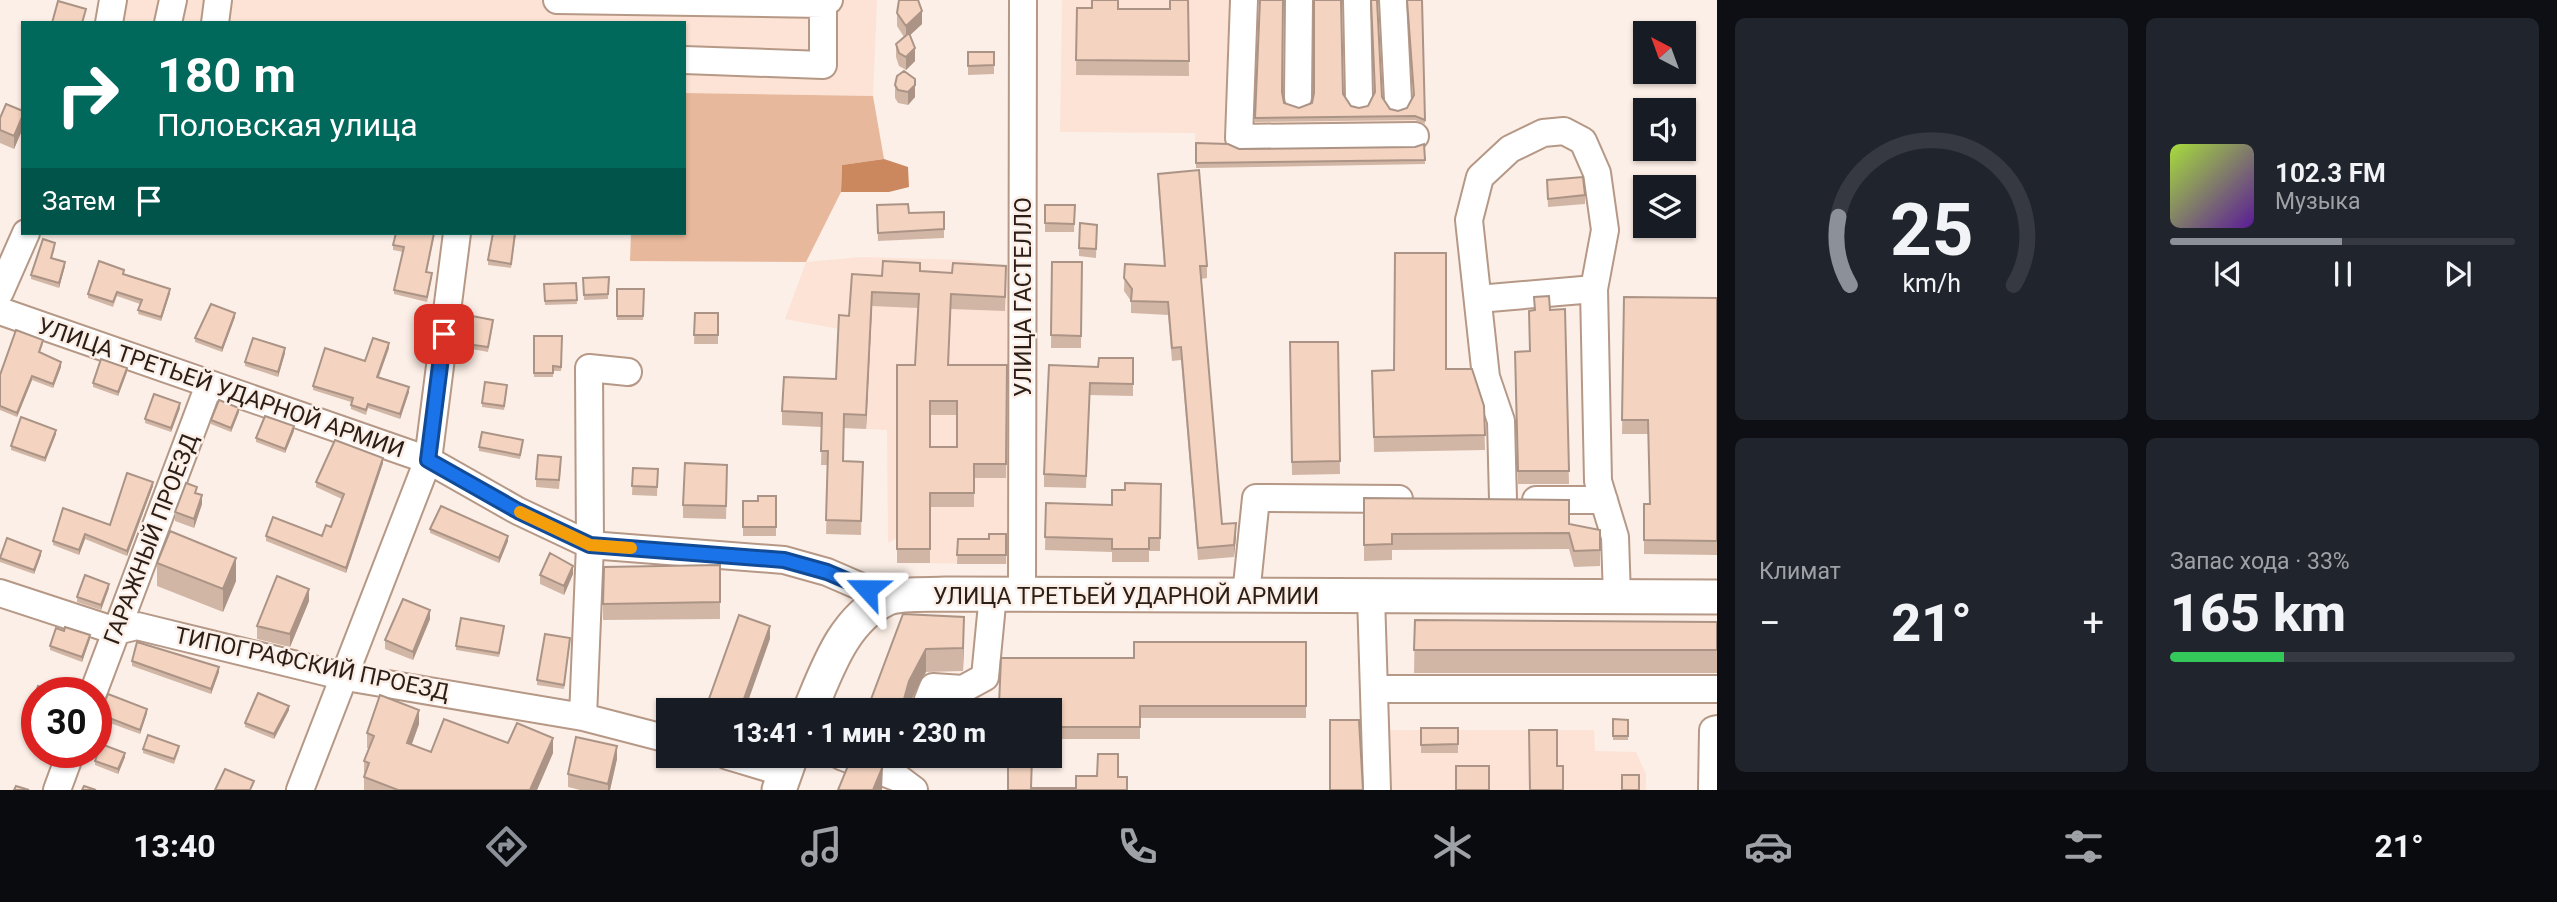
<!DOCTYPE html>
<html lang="ru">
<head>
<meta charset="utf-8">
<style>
  :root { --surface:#171b24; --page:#20242c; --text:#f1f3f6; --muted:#9ea1a6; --line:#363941; --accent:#8c9099 }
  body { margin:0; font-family:Roboto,sans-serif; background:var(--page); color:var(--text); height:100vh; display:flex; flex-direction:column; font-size:26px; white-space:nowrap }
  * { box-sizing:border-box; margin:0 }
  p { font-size:23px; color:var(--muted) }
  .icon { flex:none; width:38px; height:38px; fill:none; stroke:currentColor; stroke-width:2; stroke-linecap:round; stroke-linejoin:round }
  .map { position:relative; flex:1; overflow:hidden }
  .drawer { display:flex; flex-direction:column; gap:18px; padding:18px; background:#0d0f14; width:840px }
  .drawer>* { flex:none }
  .top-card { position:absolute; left:21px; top:21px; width:665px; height:214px; border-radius:0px; box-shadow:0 2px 5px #0004; background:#00695c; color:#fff; overflow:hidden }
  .needle { width:46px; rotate:319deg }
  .buttons { position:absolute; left:1633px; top:21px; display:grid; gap:14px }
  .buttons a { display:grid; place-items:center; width:63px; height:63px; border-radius:0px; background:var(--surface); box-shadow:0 2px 5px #0004; font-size:35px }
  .speed { position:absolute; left:21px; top:677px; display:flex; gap:14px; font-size:35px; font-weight:700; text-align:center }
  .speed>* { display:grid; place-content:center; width:91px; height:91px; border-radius:50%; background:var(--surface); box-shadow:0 2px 5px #0004; line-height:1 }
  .speed .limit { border:10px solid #d22; background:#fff; color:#111 }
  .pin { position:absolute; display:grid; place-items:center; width:60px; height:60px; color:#fff; margin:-30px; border-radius:14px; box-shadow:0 4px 10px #0006 }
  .me { position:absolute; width:77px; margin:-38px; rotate:294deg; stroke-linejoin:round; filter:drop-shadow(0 0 5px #0008) }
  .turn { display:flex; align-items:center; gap:24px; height:147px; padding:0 21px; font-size:32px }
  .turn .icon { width:91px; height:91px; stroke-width:2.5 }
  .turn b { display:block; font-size:49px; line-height:60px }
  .then { display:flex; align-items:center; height:66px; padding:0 21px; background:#0003; gap:14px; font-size:26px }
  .big { font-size:52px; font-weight:800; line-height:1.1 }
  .drawer .widget { flex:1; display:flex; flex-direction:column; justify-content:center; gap:10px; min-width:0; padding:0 24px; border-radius:10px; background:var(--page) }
  .drawer .dial { align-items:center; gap:0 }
  .dial svg { height:182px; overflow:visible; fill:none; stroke:var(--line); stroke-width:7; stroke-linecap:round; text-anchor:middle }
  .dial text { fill:var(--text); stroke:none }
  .song { display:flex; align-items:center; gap:21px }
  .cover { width:84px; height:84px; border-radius:10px; background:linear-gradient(135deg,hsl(80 70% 55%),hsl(270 70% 35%)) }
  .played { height:7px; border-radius:4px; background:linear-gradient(90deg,var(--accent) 50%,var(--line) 50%) }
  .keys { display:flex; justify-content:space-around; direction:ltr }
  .heat { display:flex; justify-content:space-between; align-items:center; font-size:38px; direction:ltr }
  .charge { height:10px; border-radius:5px; background:linear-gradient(90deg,#34c759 33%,var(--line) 0) }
  .drawer .tiles { flex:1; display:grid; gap:18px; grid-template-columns:repeat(2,1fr) }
  .trip { position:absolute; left:656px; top:698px; width:406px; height:70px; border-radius:0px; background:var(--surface); box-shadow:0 2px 5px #0004; font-weight:800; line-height:70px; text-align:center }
  .dock { display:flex; height:112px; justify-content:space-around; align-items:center; background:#090b0e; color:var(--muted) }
  .dock .icon { width:49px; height:49px }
  .dock .active { color:var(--accent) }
  .dock b { font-size:32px; color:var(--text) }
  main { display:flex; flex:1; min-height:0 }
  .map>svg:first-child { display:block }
  .built { fill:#fce3d5 }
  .green { fill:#e7b89b }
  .water { fill:#cb885f }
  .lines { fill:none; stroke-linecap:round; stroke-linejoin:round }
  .minor-casing { stroke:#b69886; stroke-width:30 }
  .major-casing { stroke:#b69886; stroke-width:37 }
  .minor { stroke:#fff; stroke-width:26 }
  .major { stroke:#fff; stroke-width:33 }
  .wall { fill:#d2b6a5; fill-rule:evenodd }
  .shaded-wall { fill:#ab9486 }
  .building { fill:#f4d4c0; stroke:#ab9486; stroke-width:2; fill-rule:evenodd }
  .route-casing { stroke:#114b97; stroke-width:18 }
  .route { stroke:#1a73e8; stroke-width:12 }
  .slow { stroke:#f59e0b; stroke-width:12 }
  .labels { text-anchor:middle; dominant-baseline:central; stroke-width:5; stroke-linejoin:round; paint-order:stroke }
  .street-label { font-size:23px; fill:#2a1e17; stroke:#fcefe7 }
</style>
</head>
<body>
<main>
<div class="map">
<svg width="1717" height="790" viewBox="0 0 1717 790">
  <rect width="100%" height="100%" fill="#fcefe7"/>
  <path class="built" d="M126 0H877L873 96 684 93V23H123Z
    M1062 0H1421L1425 164 1196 168 1195 133 1060 132Z
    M861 257 968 260 1012 268 1010 564 897 563V538L888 543 887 430 782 425 784 391 835 393 839 329 785 319 806 262Z
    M1387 730H1594L1595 751 1636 752 1646 774V790H1385Z"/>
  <path class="green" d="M684 93 873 96 884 159 842 165 841 192 806 262 630 261 631 233H684Z"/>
  <path class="water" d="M884 159 908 167 909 187 889 192H841L842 165Z"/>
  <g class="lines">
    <g class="minor-casing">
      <path id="minor" d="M557 0 823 4 829 0
        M1244 0 1239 138 1415 136
        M1357 0 1359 97
        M1393 0 1398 100
        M109 23 113 0
        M168 23 173 0
        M215 23 218 0
        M684 60 823 65V4
        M1298 97 1299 0
        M0 292 26 233
        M1478 299 1594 289
        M0 311 428 460 518 511 590 545 784 560 827 572 887 598
        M1503 500 1501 421 1486 377 1469 220 1480 177 1510 149 1543 133 1564 131 1583 141 1597 173 1605 230 1594 289 1598 481 1615 537 1617 597
        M1536 500H1604
        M0 593 116 631 137 626 346 677 583 717 668 739
        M1022 594 1023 0
        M1246 595 1256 498 1399 499
        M1371 596 1377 790
        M1375 689H1717
        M93 693 209 385
        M924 710 933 687 963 689 985 677 993 594
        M583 717 590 545 589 368 628 372
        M728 756 785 773
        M841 756 898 778 914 790
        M57 790 71 752
        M300 790 428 460 457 233
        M1712 790 1713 730 1717 729"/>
    </g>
    <g class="major-casing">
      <path id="major" d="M810 710C827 670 843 620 886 599 898 593 932 595 946 594L1717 597
        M779 790 791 756"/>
    </g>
    <use href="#minor" class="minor"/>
    <use href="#major" class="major"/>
  </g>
  <path class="wall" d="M1188 0 1189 76 1076 75 1077 8 1170 9Z
    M1259 0 1284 103 1299 108 1312 103 1314 93 1343 94 1351 106 1359 108 1368 106 1382 97 1390 109 1398 111 1407 108 1413 95 1422 0 1425 124 1415 120 1255 122Z
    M897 13 922 24 910 35 915 61 906 70 899 66 896 57V44L904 37 897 26Z
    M968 52H994V74L968 75Z
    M915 79V97L908 105 898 103 895 98V85Z
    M23 111V128L14 149 0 143V118Z
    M1196 143 1239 149 1415 147 1424 144 1425 164 1196 168Z
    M1158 174 1207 266V278L1201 279 1222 524 1236 536 1234 557 1198 560 1181 360 1172 361 1168 315 1131 313V301L1124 291 1125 264 1164 266 1158 187Z
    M1547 180 1585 195V204L1548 207Z
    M877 205 909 213 944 212V238L878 241Z
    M1045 205H1075L1074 232H1045Z
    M1097 225 1096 258 1079 256V248Z
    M435 233 427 272 432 277 427 302 394 294V290L403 252 393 250V245Z
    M516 233 511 268 488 265V260Z
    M55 248 52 258 65 266 59 288 31 279V275Z
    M1052 262H1082L1081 348H1051Z
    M920 271 1006 280 1005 311 951 309 948 365H1007L1006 478H974V507H930V563H897V365H915L918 308 872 306 866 429 844 428 843 461 863 462 861 535 826 534 828 465H821L822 427 782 425V411L836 379 849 316 882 276ZM930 415H957V447H930Z
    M124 274 170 293 161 321 138 314 140 304 117 296 113 307 88 298V294Z
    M609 277 608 299 584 300 583 278Z
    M576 283 577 304 545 305 544 284Z
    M617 289H644L643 320H617Z
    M1624 297 1717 298V555L1644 554V504H1650L1648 434H1622Z
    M1565 309 1569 484H1518L1515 352 1530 351 1550 310Z
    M695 313H718V344H694Z
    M235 317 222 352 195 342V338Z
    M493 325 488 352 467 348V344Z
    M534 336H562L561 371H553V377H534Z
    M1290 342H1338L1340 474 1292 475Z
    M43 344 40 352 61 367 53 388 32 380 17 417 0 410V375Z
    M389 348 378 378 409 392 400 419 368 408 366 415 351 409V402L313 390V386L365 361Z
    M285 353 278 377 245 366V362Z
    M1133 358V396L1090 395 1086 488 1044 487V474L1098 367Z
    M1446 369 1484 406 1485 450 1374 452 1372 371Z
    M127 372 118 396 93 387V383Z
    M507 389 504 410 482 407V403Z
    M180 408 171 432 145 423V419Z
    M239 412 231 432 211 424V420Z
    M294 431 285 453 256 442V438Z
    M56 434 45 462 11 450V446Z
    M523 444 520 459 479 451V447Z
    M383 463 346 573 266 541V536H322L331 527 342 499 316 487V482Z
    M561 466 559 489 536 487V479Z
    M633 468 658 469 657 496 632 495Z
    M727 478 726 519 683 518V505Z
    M1161 484 1160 551H1149V562H1112V552L1045 550 1046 503 1112 505 1125 490Z
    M153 486 127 556 85 539 79 555 53 545V541L110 525Z
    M776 496V536H743V501H758Z
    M1364 498 1569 524 1600 530V566L1574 567 1569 549 1392 550V560L1364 561Z
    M202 504 194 528 175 521V512Z
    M430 529 508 541 499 563 430 533Z
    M1006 534V564H957L958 539H989Z
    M41 555 34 574 0 562V557Z
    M157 563 236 581 223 612 157 586Z
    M720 565V619L603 620V604Z
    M573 574 564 595 540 584V575Z
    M109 588 101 610 77 602V597Z
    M309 601 290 647 257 639V626Z
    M903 614 964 640 963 671 926 672 909 704Z
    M430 619 413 660 385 649V640Z
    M1415 620 1717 622V673H1414Z
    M504 630 499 657 456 650V646Z
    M90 639 82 662 50 650V646Z
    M1306 642V718H1140V739H1050V710H999L1001 658H1134Z
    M570 643 564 689 537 685V680Z
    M132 661 219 672 211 694 132 666Z
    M37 693V730L25 725V721Z
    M289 710 274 739 245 727V723Z
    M147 713 140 734 99 719V714Z
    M1613 719 1628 720V740H1613Z
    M419 724 412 744 431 752 508 743 553 753 537 790H364V761L369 749 367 748V733Z
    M1421 728H1458V753H1421Z
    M143 749 179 750 174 764 143 753Z
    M125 757 118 774 95 765V761Z
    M617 759 610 790H580L568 787V774Z"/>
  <path class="shaded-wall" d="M922 11V24L906 39V26Z
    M915 48V61L906 70V57Z
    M915 85V97L908 105V92Z
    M23 115V128L14 149V136Z
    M65 262V266L59 288V283Z
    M170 289V293L161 321V317Z
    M872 292V306L866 429V415Z
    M235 313V317L222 352V348Z
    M389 343V348L377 382V377Z
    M285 348V353L278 377V372Z
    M61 362V367L53 388V384Z
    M127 368V372L118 396V392Z
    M32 376V380L17 417V413Z
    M409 387V392L400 419V414Z
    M180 403V408L171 432V428Z
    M239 408V412L231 432V428Z
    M294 426V431L285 453V449Z
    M56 430V434L45 462V458Z
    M383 458V463L346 573V568Z
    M153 482V486L127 556V551Z
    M202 495V504L194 528V519Z
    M1236 523V536L1234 557V545Z
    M85 534V539L79 555V550Z
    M508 536V541L499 563V558Z
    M41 551V555L34 574V570Z
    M236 558V581L223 612V589Z
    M573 566V574L564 595V586Z
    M109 584V588L101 610V605Z
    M309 589V601L290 647V634Z
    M430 610V619L413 660V652Z
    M964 617V640L963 671V648Z
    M770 626V639L745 710H740Z
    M90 635V639L82 662V657Z
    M926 649V672L909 704 908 710H901L909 681Z
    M219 667V672L211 694V689Z
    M289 706V710L274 739V734Z
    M147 709V713L140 734V730Z
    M419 710V724L407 757V743Z
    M553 738V753L537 790H530Z
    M617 746V759L610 790H608V784Z
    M125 753V757L118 774V769Z
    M883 766 882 790H873Z"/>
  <path class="building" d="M899 0H918L922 11 906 26 897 13Z
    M1092 0H1118V9H1170V0H1188L1189 61 1076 60 1077 8H1092Z
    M1260 0H1283L1282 92 1284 103 1299 108 1312 103 1314 93V0H1341L1343 94 1351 106 1359 108 1368 106 1375 92 1371 0H1377L1382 97 1390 109 1398 111 1407 108 1414 95 1407 0H1422L1425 120 1415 116 1255 118Z
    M58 1 86 9 82 23H52Z
    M909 33 915 48 906 57 899 53 896 44Z
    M968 52H994V65L968 66Z
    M904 71 915 79V85L908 92 898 90 895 85 897 76Z
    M6 104 23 111V115L14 136 0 130V118Z
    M1196 143 1228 144 1239 149 1415 147 1424 144 1425 160 1196 163Z
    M1199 170 1207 266H1200L1222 524 1236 523 1234 545 1198 548 1181 347 1172 348 1168 302 1131 301 1132 289 1124 278 1125 264 1165 266 1158 174Z
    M1583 177 1585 195 1548 199 1547 180Z
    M908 204 909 213 944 212V229L878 233 877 205Z
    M1045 205H1075L1074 224 1045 223Z
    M1080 223 1097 225 1096 249 1079 248Z
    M396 233H434L426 272 432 273 427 297 394 290 404 247 393 245Z
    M493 233H515L511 264 488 260Z
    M43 239 55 243 51 258 65 262 59 283 31 275Z
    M1395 253H1446V369H1472L1484 406 1485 435 1374 437 1372 371 1394 370Z
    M99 261 124 270 123 274 170 289 161 317 138 310 142 300 117 292 113 302 88 294Z
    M883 261 920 263V271L952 273 953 263 1006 266 1005 297 951 294 948 365H1007L1006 464H974V493H930V549H897V365H915L919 294 872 292 866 415 844 414 843 461 863 462 861 521 826 520 828 451H821L822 413 782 411 784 377 836 379 839 315 849 316 852 274 882 276ZM930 401H957V447H930Z
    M1052 262H1082L1081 336 1051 335Z
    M609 277 608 294 584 295 583 278Z
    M576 283 577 300 545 301 544 284Z
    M617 289H644L643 316H617Z
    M1549 296 1550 310 1565 309 1569 471H1518L1515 352 1530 351 1529 311 1535 310 1534 297Z
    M1624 297 1717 298V541L1644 540V504H1650L1648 420H1622Z
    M211 304 235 313 222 348 195 338Z
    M695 313H718V335H694Z
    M472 316 493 320 488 347 467 344Z
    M16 330 43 340 39 352 61 362 53 384 32 376 17 413 0 406V375Z
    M534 336H562L561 367 553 366V373H534Z
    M253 338 285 348 278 372 245 362Z
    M373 338 389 343 377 377 409 387 400 414 368 404 366 410 351 405 353 398 313 386 325 348 365 361Z
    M1290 342H1338L1340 461 1292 462Z
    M1099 358H1133V384L1090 383 1086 476 1044 474 1049 365 1098 367Z
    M101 359 127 368 118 392 93 383Z
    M485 382 507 385 504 406 482 403Z
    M154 394 180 403 171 428 145 419Z
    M219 400 239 408 231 428 211 420Z
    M265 416 294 426 285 449 256 438Z
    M21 417 56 430 45 458 11 446Z
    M482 432 523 440 520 455 479 447Z
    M335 440 383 458 346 568 266 536 273 517 322 536 326 525 331 527 344 494 316 482Z
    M538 455 561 457 559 480 536 479Z
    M685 463 727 465 726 506 683 505Z
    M633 468 658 469 657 487 632 486Z
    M127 473 153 482 127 551 85 534 79 550 53 541 63 508 110 525Z
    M186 483 197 487 195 493 202 495 194 519 175 512Z
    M1125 483 1161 484 1160 538H1149V549H1112V539L1045 537 1046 503 1112 505V490H1125Z
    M758 496H776V527H743V501H758Z
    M1364 498 1569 500V524L1600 530V550L1574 551 1569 533 1392 534V544L1364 545Z
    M441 506 508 536 499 558 430 529Z
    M170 531 236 558 223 589 157 563Z
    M989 534H1006V555H957L958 539H989Z
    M7 538 41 551 34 570 0 558Z
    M550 553 573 566 564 586 540 575Z
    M720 565V602L603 604 604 567Z
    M85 575 109 584 101 605 77 597Z
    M277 576 309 589 290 634 257 626Z
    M403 599 430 610 413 652 385 640Z
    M903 614 964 617 963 648 926 649 909 681 901 710H867Z
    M739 615 770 626 740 710H705Z
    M461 618 504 626 499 653 456 646Z
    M1415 620 1717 622V650H1414Z
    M65 627 90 635 82 657 50 646 56 628 64 631Z
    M545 634 570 638 564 685 537 680Z
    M137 642 219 667 211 689 132 661Z
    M1134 642H1306V706H1140V727H1050V710H1024V705H999L1001 658H1134Z
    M38 686 56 693H37V725L25 721Z
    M258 693 289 706 274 734 245 723Z
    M108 694 147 709 140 730 99 714Z
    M380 695 419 710 407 743 431 752 444 719 508 743 517 723 553 738 530 790H398L364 777 369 763 364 761 374 736 367 733Z
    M1613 719 1628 720V736H1613Z
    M1330 720H1359L1363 790H1330Z
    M1421 728H1458V744L1421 745Z
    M1529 730H1557V766H1563V790H1530Z
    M148 735 179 746 174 759 143 749Z
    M576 737 617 746 608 784 568 774Z
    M101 744 125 753 118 769 95 761Z
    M1098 754H1118V777H1127V790H1008V757H1032L1031 788H1076V776H1097Z
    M852 756H858L883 766 873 790H838Z
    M1456 766H1489V790H1456Z
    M225 769 254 781 250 790H215Z
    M1622 775H1639V790H1622Z
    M16 786 29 790H14Z
    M84 786 96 790H82Z"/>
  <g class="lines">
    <g class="route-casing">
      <path id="route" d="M444 334 428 460 518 511 590 545 784 560 827 572 867 589"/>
    </g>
    <use href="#route" class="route"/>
    <path class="slow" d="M520 512 590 545 631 548"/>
  </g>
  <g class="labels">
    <g class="street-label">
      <text transform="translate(1023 297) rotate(-90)">УЛИЦА ГАСТЕЛЛО</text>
      <text transform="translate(221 388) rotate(19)">УЛИЦА ТРЕТЬЕЙ УДАРНОЙ АРМИИ</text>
      <text transform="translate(151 539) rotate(-69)">ГАРАЖНЫЙ ПРОЕЗД</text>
      <text x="1126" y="596">УЛИЦА ТРЕТЬЕЙ УДАРНОЙ АРМИИ</text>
      <text transform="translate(312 664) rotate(12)">ТИПОГРАФСКИЙ ПРОЕЗД</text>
    </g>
  </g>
</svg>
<div class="buttons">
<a><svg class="needle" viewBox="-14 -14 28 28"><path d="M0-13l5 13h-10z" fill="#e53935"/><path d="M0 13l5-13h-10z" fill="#9ea1a6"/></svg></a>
<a><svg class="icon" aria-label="sound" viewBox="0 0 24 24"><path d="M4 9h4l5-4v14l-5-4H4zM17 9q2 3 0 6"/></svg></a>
<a><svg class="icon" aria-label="layers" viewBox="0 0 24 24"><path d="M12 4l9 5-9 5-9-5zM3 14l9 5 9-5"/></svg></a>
</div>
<div class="speed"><div class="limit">30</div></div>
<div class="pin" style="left:444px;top:334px;background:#d93025"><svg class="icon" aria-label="arrive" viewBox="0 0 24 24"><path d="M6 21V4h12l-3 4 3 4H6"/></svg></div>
<svg class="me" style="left:867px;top:589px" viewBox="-20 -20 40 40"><path d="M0-17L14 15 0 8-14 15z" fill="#1a73e8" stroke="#fff" stroke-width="4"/></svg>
<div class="trip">13:41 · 1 мин · 230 m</div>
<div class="top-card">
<div class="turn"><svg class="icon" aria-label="right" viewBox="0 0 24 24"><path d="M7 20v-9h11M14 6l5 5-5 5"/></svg><div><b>180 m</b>Половская улица</div></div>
<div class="then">Затем<svg class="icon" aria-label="arrive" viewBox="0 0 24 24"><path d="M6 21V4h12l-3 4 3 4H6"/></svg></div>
</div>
</div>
<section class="drawer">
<div class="tiles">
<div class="widget dial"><svg viewBox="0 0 100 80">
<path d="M14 69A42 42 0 1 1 86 69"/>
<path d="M14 69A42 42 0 0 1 9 39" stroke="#8c9099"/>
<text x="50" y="56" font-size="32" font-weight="700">25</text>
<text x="50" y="72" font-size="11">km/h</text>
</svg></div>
<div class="widget">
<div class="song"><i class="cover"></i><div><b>102.3 FM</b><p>Музыка</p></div></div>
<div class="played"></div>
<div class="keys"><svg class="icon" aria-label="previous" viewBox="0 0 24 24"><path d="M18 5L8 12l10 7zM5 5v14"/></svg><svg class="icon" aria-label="pause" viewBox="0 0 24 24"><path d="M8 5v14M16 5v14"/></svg><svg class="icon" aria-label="next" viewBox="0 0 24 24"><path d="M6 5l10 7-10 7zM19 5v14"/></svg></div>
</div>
<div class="widget"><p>Климат</p>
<div class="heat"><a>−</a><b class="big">21°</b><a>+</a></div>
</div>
<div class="widget"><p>Запас хода · 33%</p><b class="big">165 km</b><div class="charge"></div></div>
</div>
</section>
</main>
<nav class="dock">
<b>13:40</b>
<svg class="icon active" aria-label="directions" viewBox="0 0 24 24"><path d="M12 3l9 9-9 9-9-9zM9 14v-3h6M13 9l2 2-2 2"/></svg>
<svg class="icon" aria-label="music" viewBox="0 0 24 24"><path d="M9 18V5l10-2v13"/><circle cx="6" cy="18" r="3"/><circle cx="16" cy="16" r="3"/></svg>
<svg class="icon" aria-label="phone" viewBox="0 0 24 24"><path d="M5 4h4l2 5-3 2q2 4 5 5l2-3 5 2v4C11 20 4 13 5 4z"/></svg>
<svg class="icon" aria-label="climate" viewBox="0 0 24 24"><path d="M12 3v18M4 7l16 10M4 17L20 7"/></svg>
<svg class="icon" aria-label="car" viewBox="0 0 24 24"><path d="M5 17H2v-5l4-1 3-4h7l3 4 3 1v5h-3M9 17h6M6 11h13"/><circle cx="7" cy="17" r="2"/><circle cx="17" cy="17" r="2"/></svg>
<svg class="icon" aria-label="filters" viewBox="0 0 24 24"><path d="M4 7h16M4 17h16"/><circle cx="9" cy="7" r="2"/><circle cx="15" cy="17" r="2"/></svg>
<b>21°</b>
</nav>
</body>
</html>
